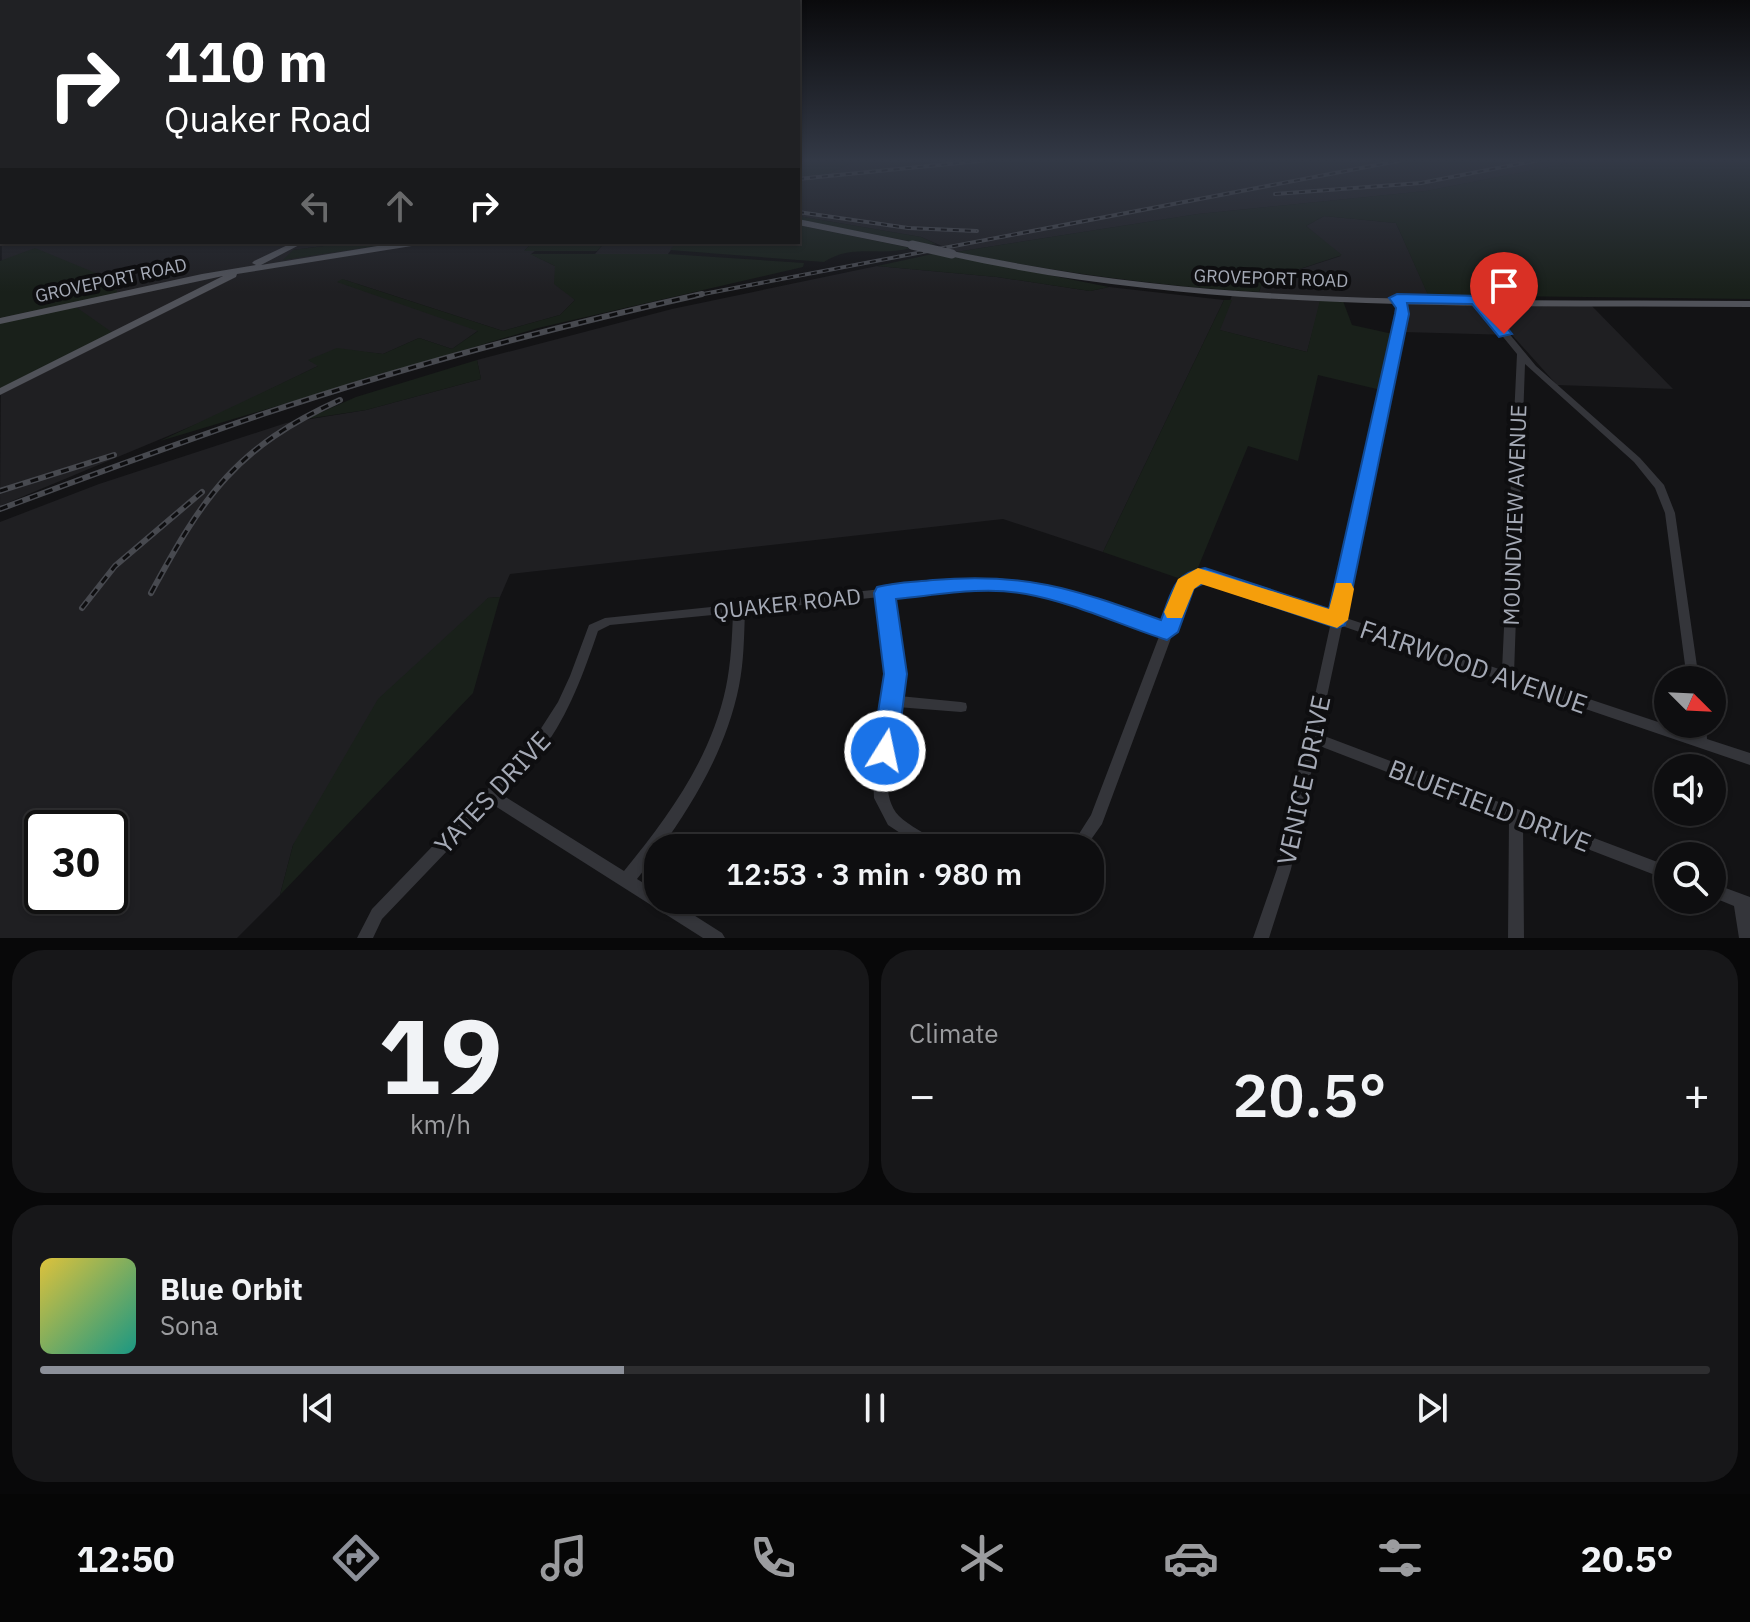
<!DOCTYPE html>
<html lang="en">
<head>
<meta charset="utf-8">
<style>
  :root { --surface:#0e0e10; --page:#171719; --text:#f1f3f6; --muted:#9b9c9f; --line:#2e2e30; --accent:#8c9099 }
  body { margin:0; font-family:"IBM Plex Sans",sans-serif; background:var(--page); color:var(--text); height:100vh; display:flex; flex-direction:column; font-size:30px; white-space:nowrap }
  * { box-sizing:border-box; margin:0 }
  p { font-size:26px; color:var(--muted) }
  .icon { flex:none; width:44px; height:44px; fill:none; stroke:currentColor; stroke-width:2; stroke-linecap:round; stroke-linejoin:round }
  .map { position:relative; height:938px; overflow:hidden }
  .details { display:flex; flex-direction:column; gap:12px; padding:12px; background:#080809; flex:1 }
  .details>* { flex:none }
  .hud { position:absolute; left:0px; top:0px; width:800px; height:244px; box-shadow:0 2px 6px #0004,0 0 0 2px var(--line); background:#202124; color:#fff; overflow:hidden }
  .needle { width:52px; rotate:114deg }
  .tools { position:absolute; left:1654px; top:666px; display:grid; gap:16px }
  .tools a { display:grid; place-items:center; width:72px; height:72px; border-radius:50%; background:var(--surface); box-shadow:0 2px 6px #0004,0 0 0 2px var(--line); font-size:40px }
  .speed { position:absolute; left:24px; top:810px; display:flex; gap:16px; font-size:40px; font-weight:700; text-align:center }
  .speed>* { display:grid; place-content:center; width:104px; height:104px; border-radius:50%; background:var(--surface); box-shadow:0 2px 6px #0004,0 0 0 2px var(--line); line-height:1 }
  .speed .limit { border:4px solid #111; border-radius:12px; background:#fff; color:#111 }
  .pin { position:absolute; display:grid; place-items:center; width:68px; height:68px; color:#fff; margin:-82px -34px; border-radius:50% 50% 50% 0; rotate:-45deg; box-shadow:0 0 8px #0007 }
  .pin .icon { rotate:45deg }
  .me { position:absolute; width:88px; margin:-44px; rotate:10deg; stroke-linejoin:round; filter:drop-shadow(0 0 6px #0008) }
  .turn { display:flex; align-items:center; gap:28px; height:168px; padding:0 32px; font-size:36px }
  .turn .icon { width:104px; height:104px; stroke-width:2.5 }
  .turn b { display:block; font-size:56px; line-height:68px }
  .lanes { display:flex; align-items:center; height:76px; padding:0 32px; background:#0003; justify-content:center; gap:40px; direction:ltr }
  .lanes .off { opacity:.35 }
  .big { font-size:60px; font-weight:600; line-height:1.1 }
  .details .tile { flex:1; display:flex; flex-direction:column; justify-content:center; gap:12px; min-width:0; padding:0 28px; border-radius:32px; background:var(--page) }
  .details .dial { align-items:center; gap:0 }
  .dial b { font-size:104px; line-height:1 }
  .song { display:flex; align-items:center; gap:24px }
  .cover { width:96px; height:96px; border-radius:12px; background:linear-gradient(135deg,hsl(50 70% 55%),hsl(170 70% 35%)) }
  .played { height:8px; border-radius:4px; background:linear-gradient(90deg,var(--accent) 35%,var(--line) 35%) }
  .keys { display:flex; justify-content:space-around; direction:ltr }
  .heat { display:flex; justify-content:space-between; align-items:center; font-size:44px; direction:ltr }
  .details .tiles { flex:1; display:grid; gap:12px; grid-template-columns:1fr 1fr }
  .tile:last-child { grid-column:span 2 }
  .trip { position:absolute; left:644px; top:834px; width:460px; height:80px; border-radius:32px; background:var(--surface); box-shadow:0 2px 6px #0004,0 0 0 2px var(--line); font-weight:600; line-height:80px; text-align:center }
  .tab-bar { display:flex; height:128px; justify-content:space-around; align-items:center; background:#060606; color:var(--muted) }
  .tab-bar .icon { width:56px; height:56px }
  .tab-bar .active { color:var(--accent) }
  .tab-bar b { font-size:36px; color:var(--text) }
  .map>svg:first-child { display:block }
  .built { fill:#1f1f22; fill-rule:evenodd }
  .green { fill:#19201a }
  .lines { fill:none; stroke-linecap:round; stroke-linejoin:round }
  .minor { fill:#34353a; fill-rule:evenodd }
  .major { fill:#505259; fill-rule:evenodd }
  .rail-far1-casing { stroke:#47494f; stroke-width:4 }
  .rail-casing { stroke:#47494f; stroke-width:6 }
  .rail-far1 { stroke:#0e0e10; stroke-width:2; stroke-dasharray:6; stroke-linecap:butt }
  .rail { stroke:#0e0e10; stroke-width:3; stroke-dasharray:8; stroke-linecap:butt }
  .major-bridge { stroke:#505259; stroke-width:9 }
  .route { fill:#1a73e8; stroke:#114b97; stroke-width:2 }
  .slow { fill:#f59e0b }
  .labels { text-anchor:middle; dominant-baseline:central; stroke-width:8; stroke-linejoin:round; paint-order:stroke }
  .far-street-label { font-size:18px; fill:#a5aab6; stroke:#0e0e10 }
  .street-label { font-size:22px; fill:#a5aab6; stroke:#0e0e10 }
  .near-street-label { font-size:26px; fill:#a5aab6; stroke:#0e0e10 }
</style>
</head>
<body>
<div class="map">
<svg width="1750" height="938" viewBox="0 0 1750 938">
  <rect width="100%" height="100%" fill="#131315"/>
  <path class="built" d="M859 160H1584L1426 191 1198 214 956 252 921 237 798 216V178L825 175Z
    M1324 216 1396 223 1428 294 1480 295 1487 304H1590L1673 389 1557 385 1512 335 1402 332 1406 303 1321 300 1307 352 1219 330 1234 290 1259 292 1263 281 1341 256 1306 226Z
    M2 219V242H354L293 250 402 242H533L525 250 535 251 531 254 555 266 575 300 560 315 503 331 342 279 479 330 452 349 419 338 383 354 337 349 310 361 320 365 216 416 0 506Z
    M605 242H677L668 254H595Z
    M877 266 997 277 1090 291 1109 287 1224 300 1103 552 1003 519 510 574 500 597 488 598 293 845 280 895 237 938H0V522L99 484 286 423 366 410 481 379 477 360 672 309ZM42 828H110V896H42Z"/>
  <path class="green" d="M798 160H859L824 175 798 178Z
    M1584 160H1750V299L1428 295 1396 223 1324 216 1306 226 1342 255 1263 281 1259 292C1156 286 1057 272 956 252L1198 214 1426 191Z
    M798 216 921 237 936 244 930 245 798 220Z
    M798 225 911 248C880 257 853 243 824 262L670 250 677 242H798Z
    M354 242H402L283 260 293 250Z
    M533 242H605L597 251H524Z
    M35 248 115 281 117 293 0 318V261Z
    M937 253 1109 287 1090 291 997 277 877 266Z
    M530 254H668L804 263 803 267 538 328 160 441 318 366 308 360 337 348 383 354 419 338 452 349 478 331 337 282 342 279 503 331 560 315 575 300 554 284 555 266Z
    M1224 300H1232L1220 330 1307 352 1320 300 1343 301 1352 325 1393 334 1381 390 1318 375 1298 461 1248 446 1197 570 1178 578 1103 552Z
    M76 307 113 333 0 389V323Z
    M477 360 481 379 366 410 306 419 356 397Z
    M500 597 473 693 280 895 293 845 378 699 488 598Z"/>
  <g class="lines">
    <path class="minor" d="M1394 296H1400L1407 308 1343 617 1502 670 1517 354 1472 299 1476 297H1479L1536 366 1640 458 1664 485 1675 513 1699 680H1687L1665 513 1655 488 1634 462 1525 364 1514 674 1694 734 1692 724H1706L1707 739 1750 753V765L1342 626 1319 734 1668 866V880L1523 824 1524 938H1508L1509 819 1317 745 1291 869 1269 938H1253L1277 869 1331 622 1217 583 1200 580 1190 587 1102 824 1085 848H1070L1091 815 1160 634C1104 613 1046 591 985 589 954 588 922 593 891 596L902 674 899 696 961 702 966 703 967 707 966 711 961 712 897 707C893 736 876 793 899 816 908 825 929 836 941 843L943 848H923L888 825 874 798 873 775 890 674 880 597 745 611C744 637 744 661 739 686 727 746 696 799 661 848H658V852L637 879 658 892V900H670L722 933 725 938H703L492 804 382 919 373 938H357L372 909 531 744 558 702 570 676 589 625 605 618 959 581C1035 580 1093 600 1163 626L1181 581 1198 572 1218 575 1333 613 1398 314 1399 308 1393 298ZM733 613C732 638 731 663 726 687 711 758 669 816 624 871L501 794C515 780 531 765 543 749 569 714 584 672 598 631L610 625Z
      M1712 883 1750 897V938H1739L1734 906 1712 897Z"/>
    <path class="major" d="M798 219 912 242 916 245 912 248 798 225Z
      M294 242H305L261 265 402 242H422L418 245 237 274 236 277 0 395V388L223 276 0 324V318L202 274 256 265 252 263 254 261Z
      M952 251C1018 264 1083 276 1150 283 1349 305 1550 299 1750 301V307C1483 305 1211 314 949 256L948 254Z"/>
    <g class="rail-far1-casing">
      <path id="rail-far1" d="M798 179 989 160
        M1275 194 1421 183 1539 160
        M798 212 908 228 977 231
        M693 296 1403 160"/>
    </g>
    <g class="rail-casing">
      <path id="rail" d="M0 491 114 455
        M0 509C87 477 175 444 263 414 406 366 554 327 702 294
        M151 593C204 495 236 447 340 400
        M82 608 115 566 202 492"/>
    </g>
    <use href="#rail-far1" class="rail-far1"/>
    <use href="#rail" class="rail"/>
    <path class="major-bridge" d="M912 245 952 254"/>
  </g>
  <linearGradient id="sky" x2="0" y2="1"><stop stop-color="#0a0a0c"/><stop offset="0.55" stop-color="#333946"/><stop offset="1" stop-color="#333946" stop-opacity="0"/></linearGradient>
  <rect width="1750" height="292" fill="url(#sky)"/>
  <path class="route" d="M1397 294 1481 296 1512 334 1499 337 1472 304 1407 303 1409 314 1345 625 1337 628 1204 583 1194 588 1178 632 1167 640C1120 625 1075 603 1026 594 984 586 938 595 896 599L907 674 897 751 893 758 885 761 876 758 872 751 884 674 874 593 877 587C895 582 915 582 933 580 1027 572 1073 589 1161 620 1172 593 1172 573 1205 568L1329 609 1395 314 1396 308 1389 298Z"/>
  <path class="slow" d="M1198 568 1329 609 1336 583H1351L1354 589 1348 620 1337 628 1201 584 1194 589 1182 618H1167L1164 612 1178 579Z"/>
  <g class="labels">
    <g class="far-street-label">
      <text transform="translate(1271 278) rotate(2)">GROVEPORT ROAD</text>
      <text transform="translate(111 280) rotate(-12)">GROVEPORT ROAD</text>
    </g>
    <g class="street-label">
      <text transform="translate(1514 515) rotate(-88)">MOUNDVIEW AVENUE</text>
      <text transform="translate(787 603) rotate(-6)">QUAKER ROAD</text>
    </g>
    <g class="near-street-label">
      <text transform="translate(1474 666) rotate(19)">FAIRWOOD AVENUE</text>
      <text transform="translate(1303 780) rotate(-78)">VENICE DRIVE</text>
      <text transform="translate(492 792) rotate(-47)">YATES DRIVE</text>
      <text transform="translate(1490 805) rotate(21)">BLUEFIELD DRIVE</text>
    </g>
  </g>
</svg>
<div class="tools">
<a><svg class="needle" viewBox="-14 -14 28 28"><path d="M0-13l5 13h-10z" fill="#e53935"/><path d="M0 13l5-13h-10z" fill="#9b9c9f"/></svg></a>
<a><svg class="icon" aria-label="sound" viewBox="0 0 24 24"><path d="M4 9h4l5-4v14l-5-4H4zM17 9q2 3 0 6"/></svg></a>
<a><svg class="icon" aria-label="search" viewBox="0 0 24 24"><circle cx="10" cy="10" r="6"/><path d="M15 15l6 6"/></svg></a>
</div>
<div class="speed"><div class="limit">30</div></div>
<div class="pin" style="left:1504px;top:334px;background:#d93025"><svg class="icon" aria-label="arrive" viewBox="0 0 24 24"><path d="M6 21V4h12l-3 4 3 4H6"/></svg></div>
<svg class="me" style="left:885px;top:751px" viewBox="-20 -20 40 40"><circle r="17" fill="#1a73e8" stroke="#fff" stroke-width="3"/><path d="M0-11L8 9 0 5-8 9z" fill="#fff"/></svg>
<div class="trip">12:53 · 3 min · 980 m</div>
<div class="hud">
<div class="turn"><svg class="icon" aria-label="right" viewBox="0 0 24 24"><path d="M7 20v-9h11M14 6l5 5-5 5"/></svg><div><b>110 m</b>Quaker Road</div></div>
<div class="lanes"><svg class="icon off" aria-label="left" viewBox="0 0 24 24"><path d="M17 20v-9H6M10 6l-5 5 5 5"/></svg><svg class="icon off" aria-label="ahead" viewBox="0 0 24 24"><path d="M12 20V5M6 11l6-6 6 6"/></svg><svg class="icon" aria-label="right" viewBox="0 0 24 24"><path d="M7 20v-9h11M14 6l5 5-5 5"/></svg></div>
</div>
</div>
<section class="details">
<div class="tiles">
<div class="tile dial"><b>19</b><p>km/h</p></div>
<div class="tile"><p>Climate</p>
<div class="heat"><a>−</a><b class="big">20.5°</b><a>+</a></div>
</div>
<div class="tile">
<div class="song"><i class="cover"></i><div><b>Blue Orbit</b><p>Sona</p></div></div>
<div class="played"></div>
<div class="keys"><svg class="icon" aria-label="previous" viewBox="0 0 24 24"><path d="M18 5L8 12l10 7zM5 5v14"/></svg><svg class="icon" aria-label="pause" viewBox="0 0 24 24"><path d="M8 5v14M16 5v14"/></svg><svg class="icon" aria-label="next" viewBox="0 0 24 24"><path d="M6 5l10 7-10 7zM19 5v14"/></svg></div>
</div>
</div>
</section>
<nav class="tab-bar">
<b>12:50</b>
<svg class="icon active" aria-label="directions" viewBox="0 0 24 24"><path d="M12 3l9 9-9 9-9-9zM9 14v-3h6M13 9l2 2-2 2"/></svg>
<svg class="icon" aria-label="music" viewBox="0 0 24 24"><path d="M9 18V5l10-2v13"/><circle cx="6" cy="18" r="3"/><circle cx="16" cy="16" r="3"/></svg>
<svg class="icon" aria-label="phone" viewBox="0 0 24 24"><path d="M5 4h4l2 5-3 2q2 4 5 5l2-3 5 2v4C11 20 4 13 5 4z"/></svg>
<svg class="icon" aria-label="climate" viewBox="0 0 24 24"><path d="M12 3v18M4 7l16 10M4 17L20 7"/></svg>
<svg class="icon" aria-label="car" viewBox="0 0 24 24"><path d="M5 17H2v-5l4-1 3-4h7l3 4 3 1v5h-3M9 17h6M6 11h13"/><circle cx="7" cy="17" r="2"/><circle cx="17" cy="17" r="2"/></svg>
<svg class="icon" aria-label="filters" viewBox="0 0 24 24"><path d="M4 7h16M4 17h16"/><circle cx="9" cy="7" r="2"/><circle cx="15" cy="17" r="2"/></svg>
<b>20.5°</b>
</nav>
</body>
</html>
